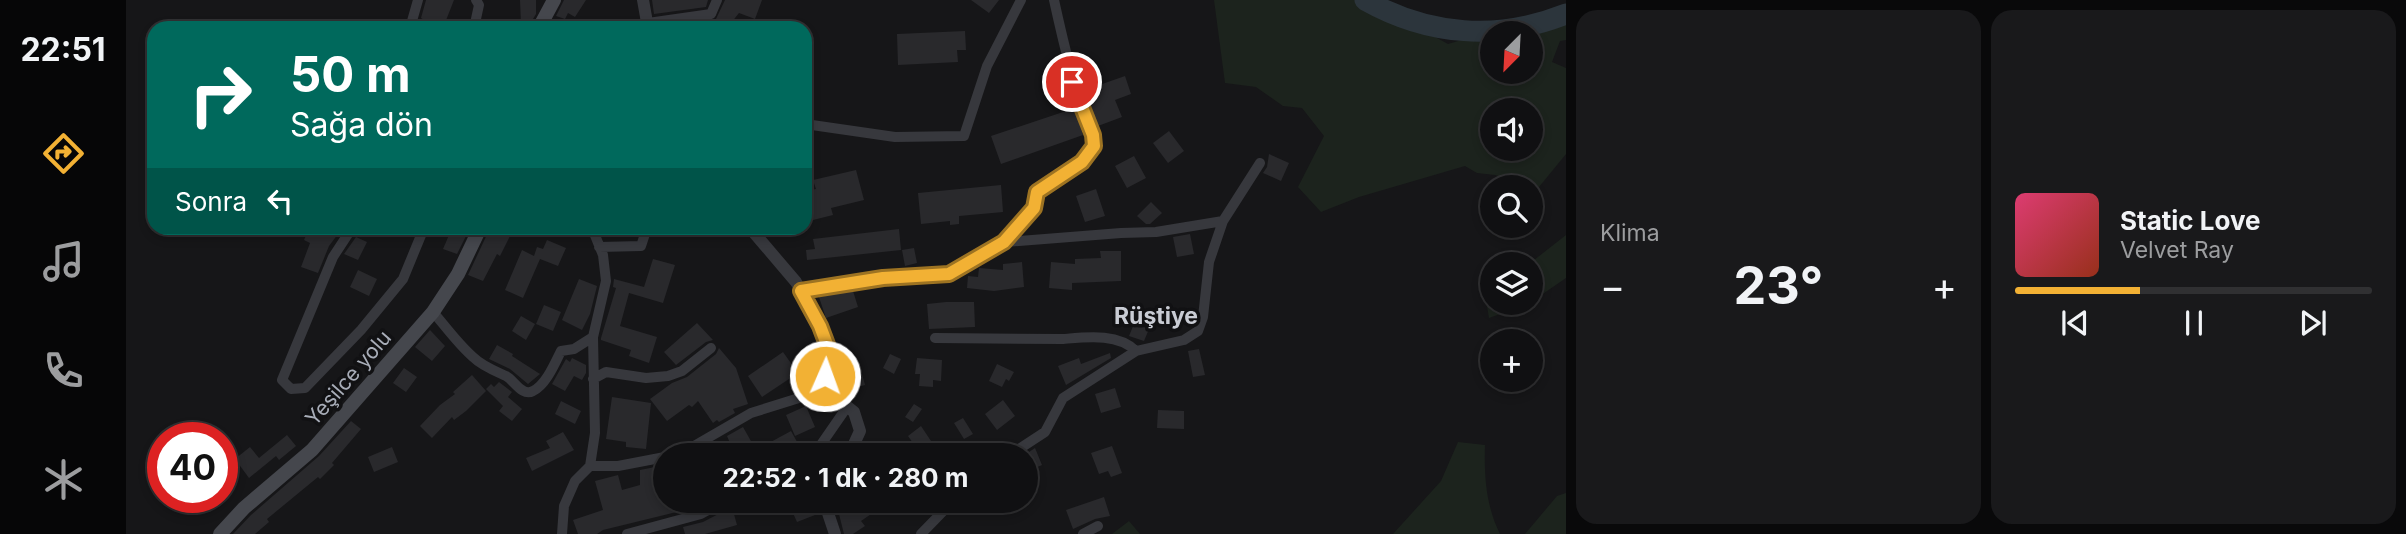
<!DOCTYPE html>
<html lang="tr">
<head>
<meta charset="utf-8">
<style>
  :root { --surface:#101012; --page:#19191b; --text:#f1f3f6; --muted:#9c9d9f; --line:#303032; --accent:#f2b134 }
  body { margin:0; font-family:Inter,sans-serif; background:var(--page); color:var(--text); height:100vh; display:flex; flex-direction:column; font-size:26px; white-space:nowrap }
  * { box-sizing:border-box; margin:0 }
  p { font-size:23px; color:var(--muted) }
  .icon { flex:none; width:38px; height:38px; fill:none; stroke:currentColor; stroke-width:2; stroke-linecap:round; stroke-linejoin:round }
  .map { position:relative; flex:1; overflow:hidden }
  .sheet { display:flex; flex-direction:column; gap:10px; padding:10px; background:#09090a; width:840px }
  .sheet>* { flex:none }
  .hud { position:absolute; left:21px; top:21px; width:665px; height:214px; border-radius:21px; box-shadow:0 4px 10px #0003,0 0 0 2px var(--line); background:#00695c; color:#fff; overflow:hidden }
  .needle { width:46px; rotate:204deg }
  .fabs { position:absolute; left:1354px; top:21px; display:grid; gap:14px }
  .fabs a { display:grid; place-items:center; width:63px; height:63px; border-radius:50%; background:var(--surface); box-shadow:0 4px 10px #0003,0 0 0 2px var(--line); font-size:35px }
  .speed { position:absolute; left:21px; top:422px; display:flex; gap:14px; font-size:35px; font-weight:700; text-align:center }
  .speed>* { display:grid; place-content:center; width:91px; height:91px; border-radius:50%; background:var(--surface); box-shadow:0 4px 10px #0003,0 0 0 2px var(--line); line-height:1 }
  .speed .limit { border:10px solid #d22; background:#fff; color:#111 }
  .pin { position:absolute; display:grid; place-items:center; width:60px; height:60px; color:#fff; margin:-30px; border:4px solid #fff; border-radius:50%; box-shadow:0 2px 7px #0007 }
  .me { position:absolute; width:77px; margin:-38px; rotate:2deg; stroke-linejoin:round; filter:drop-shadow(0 0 5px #0008) }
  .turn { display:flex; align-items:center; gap:24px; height:147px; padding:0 28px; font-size:32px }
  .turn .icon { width:91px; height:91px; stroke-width:2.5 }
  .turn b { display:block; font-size:49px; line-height:60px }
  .then { display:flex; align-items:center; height:66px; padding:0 28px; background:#0003; gap:14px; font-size:26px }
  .big { font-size:52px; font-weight:700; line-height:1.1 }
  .sheet .widget { flex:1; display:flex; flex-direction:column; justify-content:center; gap:10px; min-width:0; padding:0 24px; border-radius:21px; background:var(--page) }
  .song { display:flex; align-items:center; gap:21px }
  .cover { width:84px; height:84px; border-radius:10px; background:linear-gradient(135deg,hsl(340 70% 55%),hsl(10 70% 35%)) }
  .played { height:7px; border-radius:4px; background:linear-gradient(90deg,var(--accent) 35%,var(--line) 35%) }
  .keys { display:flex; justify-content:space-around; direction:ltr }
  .heat { display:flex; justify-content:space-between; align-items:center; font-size:38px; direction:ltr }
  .sheet .tiles { flex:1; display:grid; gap:10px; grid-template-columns:repeat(2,1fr) }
  .trip { position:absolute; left:527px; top:443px; width:385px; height:70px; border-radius:35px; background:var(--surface); box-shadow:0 4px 10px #0003,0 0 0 2px var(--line); font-weight:700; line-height:70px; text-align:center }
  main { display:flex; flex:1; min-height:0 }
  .dock { display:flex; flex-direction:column; width:126px; justify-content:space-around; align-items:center; background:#060607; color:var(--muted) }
  .dock .icon { width:49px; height:49px }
  .dock .active { color:var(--accent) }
  .dock b { font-size:32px; color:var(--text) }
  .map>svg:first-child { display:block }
  .green { fill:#1c231d; fill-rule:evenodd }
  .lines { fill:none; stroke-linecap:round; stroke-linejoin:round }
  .river { stroke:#2c353c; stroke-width:21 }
  .building { fill:#29292c }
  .minor { stroke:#37383d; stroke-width:10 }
  .tertiary { stroke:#37383d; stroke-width:12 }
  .secondary { stroke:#45474d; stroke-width:14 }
  .route-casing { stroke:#9d7322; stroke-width:18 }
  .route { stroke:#f2b134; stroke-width:12 }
  .labels { text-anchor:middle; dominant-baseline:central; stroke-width:7; stroke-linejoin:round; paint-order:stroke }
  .street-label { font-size:21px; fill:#a8adb8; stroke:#111113 }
  .neighbourhood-label { font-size:23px; font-weight:bold; fill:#c9ccd4; stroke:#111113 }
</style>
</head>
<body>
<main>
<nav class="dock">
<b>22:51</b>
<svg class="icon active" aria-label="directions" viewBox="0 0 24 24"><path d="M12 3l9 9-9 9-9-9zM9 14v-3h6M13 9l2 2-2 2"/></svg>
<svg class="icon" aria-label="music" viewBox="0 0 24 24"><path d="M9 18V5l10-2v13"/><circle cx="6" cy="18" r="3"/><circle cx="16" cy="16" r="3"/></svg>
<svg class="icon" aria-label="phone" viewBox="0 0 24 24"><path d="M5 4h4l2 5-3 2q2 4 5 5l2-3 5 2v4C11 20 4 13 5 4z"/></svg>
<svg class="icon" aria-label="climate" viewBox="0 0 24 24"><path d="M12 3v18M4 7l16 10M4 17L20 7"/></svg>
</nav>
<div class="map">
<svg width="1440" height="534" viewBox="0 0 1440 534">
  <rect width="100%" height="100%" fill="#161618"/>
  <path class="green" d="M1088 0H1242L1322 44 1440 9V40L1434 41 1426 62 1440 68V154L1413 187 1404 186 1369 175 1351 173 1339 166 1233 197 1195 212 1172 187 1198 136 1176 108 1157 106 1130 87 1099 83ZM1367 33H1405V72H1367ZM1367 110H1405V149H1367Z
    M1440 235V278L1405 302V264H1403Z
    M1358 288 1367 294V303H1404L1363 318Z
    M1332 442 1359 445C1358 476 1360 506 1374 534H1267L1315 481Z
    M1440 493V534H1399L1431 496Z
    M1003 521 1014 534H986Z"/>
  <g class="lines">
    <path class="river" d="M1239 0C1303 36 1372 41 1440 14"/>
  </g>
  <path class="building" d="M300 0H328L317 28H304L296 25 298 20 295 18Z
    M394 0H410V14L404 24H395Z
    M438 0H460L449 17 442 13 439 19 430 16Z
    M526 0H582L580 7 528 14Z
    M599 0H636L629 19 613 13 601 28H549L589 21Z
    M845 0H873L863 13Z
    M839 31 840 50H831L832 62 772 65 771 34Z
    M999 76 1005 94 989 100 996 117 972 126 959 90Z
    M949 108 957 135 875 164 865 136Z
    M1043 131 1058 151 1042 163 1027 143Z
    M1143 154 1163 163 1155 181 1137 173 1141 167Z
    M1008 156 1020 178 1001 188 989 166Z
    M730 170 738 200 705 208 707 215 679 222V191L690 189 687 180Z
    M875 185 877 212 833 216V224L824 225V221L795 224 792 193Z
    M970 189 979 216 959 222 950 196Z
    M1025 202 1036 213 1024 224H1020L1011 216Z
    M183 228H210L215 230 203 246 192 273 175 267 184 243 178 240Z
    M326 228H344L331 254 317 249Z
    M364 228H388L374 256 371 254 357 281 342 275Z
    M773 229 775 250 681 260 680 250 689 249 687 239Z
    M1064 234 1068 254 1051 257 1047 237Z
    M230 237 241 242 232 260 218 254Z
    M421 240 440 248 432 266 414 259 397 298 379 290 396 250 408 256 411 247 417 249Z
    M788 248 791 263 779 266 776 250Z
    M974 251H995V281L946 283V290L923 288 925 262 949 264V259L975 258Z
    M527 259 549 265 537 303 503 293 494 326 531 337 523 363 503 356 505 350 475 340V338L490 288 487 287 488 279 518 287Z
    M896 262 898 287 868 291 841 288 842 276 852 277 853 268 877 270V264Z
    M232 270 251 279 243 296 224 287Z
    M453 279 471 286 464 314 456 330 436 320Z
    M727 291 732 307 700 318 693 297Z
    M820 302H848L849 327 803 329 801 304Z
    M418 305 435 312 427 331 410 324Z
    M395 316 409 324 400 340 386 331Z
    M571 323 587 340 580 342 550 365 538 352Z
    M1008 324 1023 329 1018 341 1003 336Z
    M304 330 319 346 306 361 289 347Z
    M371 345 387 354 386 356 414 374 402 384 384 369 363 359Z
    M593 348 610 368 622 404 607 409 609 413 593 422 591 420 587 423 572 401 566 407 563 405 541 421 524 399 546 383 561 377 590 354Z
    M1073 349 1079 375 1067 377 1062 351Z
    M657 352 672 373 636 397 622 376Z
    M984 353 985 358 940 385 932 366 953 358 955 364Z
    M764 354 775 359 768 374 757 368Z
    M446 358 460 365V373L456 380 448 376 439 391 426 384 440 359 444 362Z
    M791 358 816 360 815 381 807 380V387L793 386 794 374H789Z
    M871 364 888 372 883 381 880 379 876 387 863 381Z
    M278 368 291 377 280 392 267 383Z
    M736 374 739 385 728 388 725 378Z
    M346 375 360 391 340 411 328 420 326 417 306 438 294 426 314 405 329 394 327 392Z
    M373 382 386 392 382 397 396 409 386 421 373 411 377 406 360 389 365 384 368 387Z
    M989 388 995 407 975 413 969 394Z
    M486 397 525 403 520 449 500 447V442L480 439Z
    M877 400 889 416 871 430 859 414Z
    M435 401 455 411 449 424 429 414Z
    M788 404 796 409 787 422 779 417Z
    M680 406 689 427 669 436 660 415Z
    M1032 410 1058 411V429L1031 428Z
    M837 418 847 434 838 439 828 423Z
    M225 421 235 429 206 463 208 465 194 479 192 477 141 519 143 522 129 534H107L125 515 193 456Z
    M795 426 807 444 794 453 782 436Z
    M617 427 630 450 665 431 675 449 671 455H573V453L604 443 601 436Z
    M437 432 448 450 406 471 400 458 424 448 420 441Z
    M161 435 170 446 153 460 150 456 123 478 109 459 124 447 133 458Z
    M986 446 996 473 985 477 982 471 973 474 965 453Z
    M266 447 272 462 248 472 242 457Z
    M909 448 916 465 900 472V454Z
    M529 467V494L539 491V500H570L571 507 477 530 471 534H452L447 520 477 510 469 481 492 475 496 490 514 485V470Z
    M978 497 984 516 969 519 947 529 940 510Z
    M661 500H683L689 515 671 522Z
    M727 500H748L754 508 735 521 739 526 727 534H718L712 510Z
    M606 507 611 525 579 534H559L557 527 577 522Z"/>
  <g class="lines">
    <path class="minor" d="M284 28 292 0
      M348 28 353 5 350 0
      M487 28 585 14 591 0
      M679 124 769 137 838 136 861 66 895 0
      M226 228 207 257 156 380 165 389 179 388 235 330 277 279 298 228
      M419 229 420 228
      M879 242 995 233 1030 232 1097 221
      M473 247 515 246 521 228
      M675 291 757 278 823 274 879 242 908 208 911 192C926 181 958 166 966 150 971 141 964 128 961 119 946 80 937 41 928 0
      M307 312C320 327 332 344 347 357 356 366 369 371 380 376 388 380 396 397 407 391 420 385 429 363 435 351L448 349 467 337
      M809 338 937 339C961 337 992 333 1010 351
      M467 379 480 372 520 378 542 376 556 371 585 348
      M545 455 568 446 625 413 689 393 694 385
      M680 455 694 446 721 407
      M884 455 919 432 937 398 1010 351 1058 340 1072 331 1077 317 1083 262 1097 221 1134 163
      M464 466H492L539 457
      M436 534 438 506 449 481 464 466 469 433 467 337 480 281 477 255 466 228
      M501 534 575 514 600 500
      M795 534 828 500
      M957 534 972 526"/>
    <path class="tertiary" d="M517 0 522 28
      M624 228 670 282 694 326 705 355 699 376 694 385 728 412 734 431 723 455
      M705 500 702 513 709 534"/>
    <path class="secondary" d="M413 28 428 0
      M94 534 118 508 186 450 307 312 332 274 354 228"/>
  </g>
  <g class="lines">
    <g class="route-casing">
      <path id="route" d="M699 376 705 355 694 326 675 291 757 278 823 274 878 242 908 208 911 192 956 162 968 146 967 135 946 82"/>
    </g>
    <use href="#route" class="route"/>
  </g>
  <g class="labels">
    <g class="street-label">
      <text transform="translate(222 378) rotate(-49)">Yeşilce yolu</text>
    </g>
    <g class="neighbourhood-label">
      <text x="1030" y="316">Rüştiye</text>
    </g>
  </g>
</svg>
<div class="fabs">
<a><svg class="needle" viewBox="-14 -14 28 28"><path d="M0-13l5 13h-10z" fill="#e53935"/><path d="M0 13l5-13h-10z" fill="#9c9d9f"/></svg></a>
<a><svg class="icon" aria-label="sound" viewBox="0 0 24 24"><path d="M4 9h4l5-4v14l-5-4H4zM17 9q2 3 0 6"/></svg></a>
<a><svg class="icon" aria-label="search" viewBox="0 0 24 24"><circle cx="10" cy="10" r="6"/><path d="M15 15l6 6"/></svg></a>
<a><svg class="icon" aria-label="layers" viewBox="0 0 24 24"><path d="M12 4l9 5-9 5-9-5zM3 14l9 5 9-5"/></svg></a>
<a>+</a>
</div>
<div class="speed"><div class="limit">40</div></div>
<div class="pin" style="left:946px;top:82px;background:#d93025"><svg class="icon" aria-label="arrive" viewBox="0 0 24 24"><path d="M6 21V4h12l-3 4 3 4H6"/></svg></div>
<svg class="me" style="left:699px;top:376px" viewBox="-20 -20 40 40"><circle r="17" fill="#f2b134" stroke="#fff" stroke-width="3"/><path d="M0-11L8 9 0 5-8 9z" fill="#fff"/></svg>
<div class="trip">22:52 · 1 dk · 280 m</div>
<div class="hud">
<div class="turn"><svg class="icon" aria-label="right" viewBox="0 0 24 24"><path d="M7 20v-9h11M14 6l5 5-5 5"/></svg><div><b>50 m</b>Sağa dön</div></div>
<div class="then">Sonra<svg class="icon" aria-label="left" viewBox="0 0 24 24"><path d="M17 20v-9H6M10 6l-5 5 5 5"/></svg></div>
</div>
</div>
<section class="sheet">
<div class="tiles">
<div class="widget"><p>Klima</p>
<div class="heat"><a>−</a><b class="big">23°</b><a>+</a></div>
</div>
<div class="widget">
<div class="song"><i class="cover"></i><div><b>Static Love</b><p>Velvet Ray</p></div></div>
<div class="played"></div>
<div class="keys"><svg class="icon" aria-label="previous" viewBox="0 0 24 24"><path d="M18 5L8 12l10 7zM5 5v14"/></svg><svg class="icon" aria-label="pause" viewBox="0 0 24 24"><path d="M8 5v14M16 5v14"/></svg><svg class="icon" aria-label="next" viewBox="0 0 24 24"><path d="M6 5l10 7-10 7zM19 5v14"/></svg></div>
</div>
</div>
</section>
</main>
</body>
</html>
